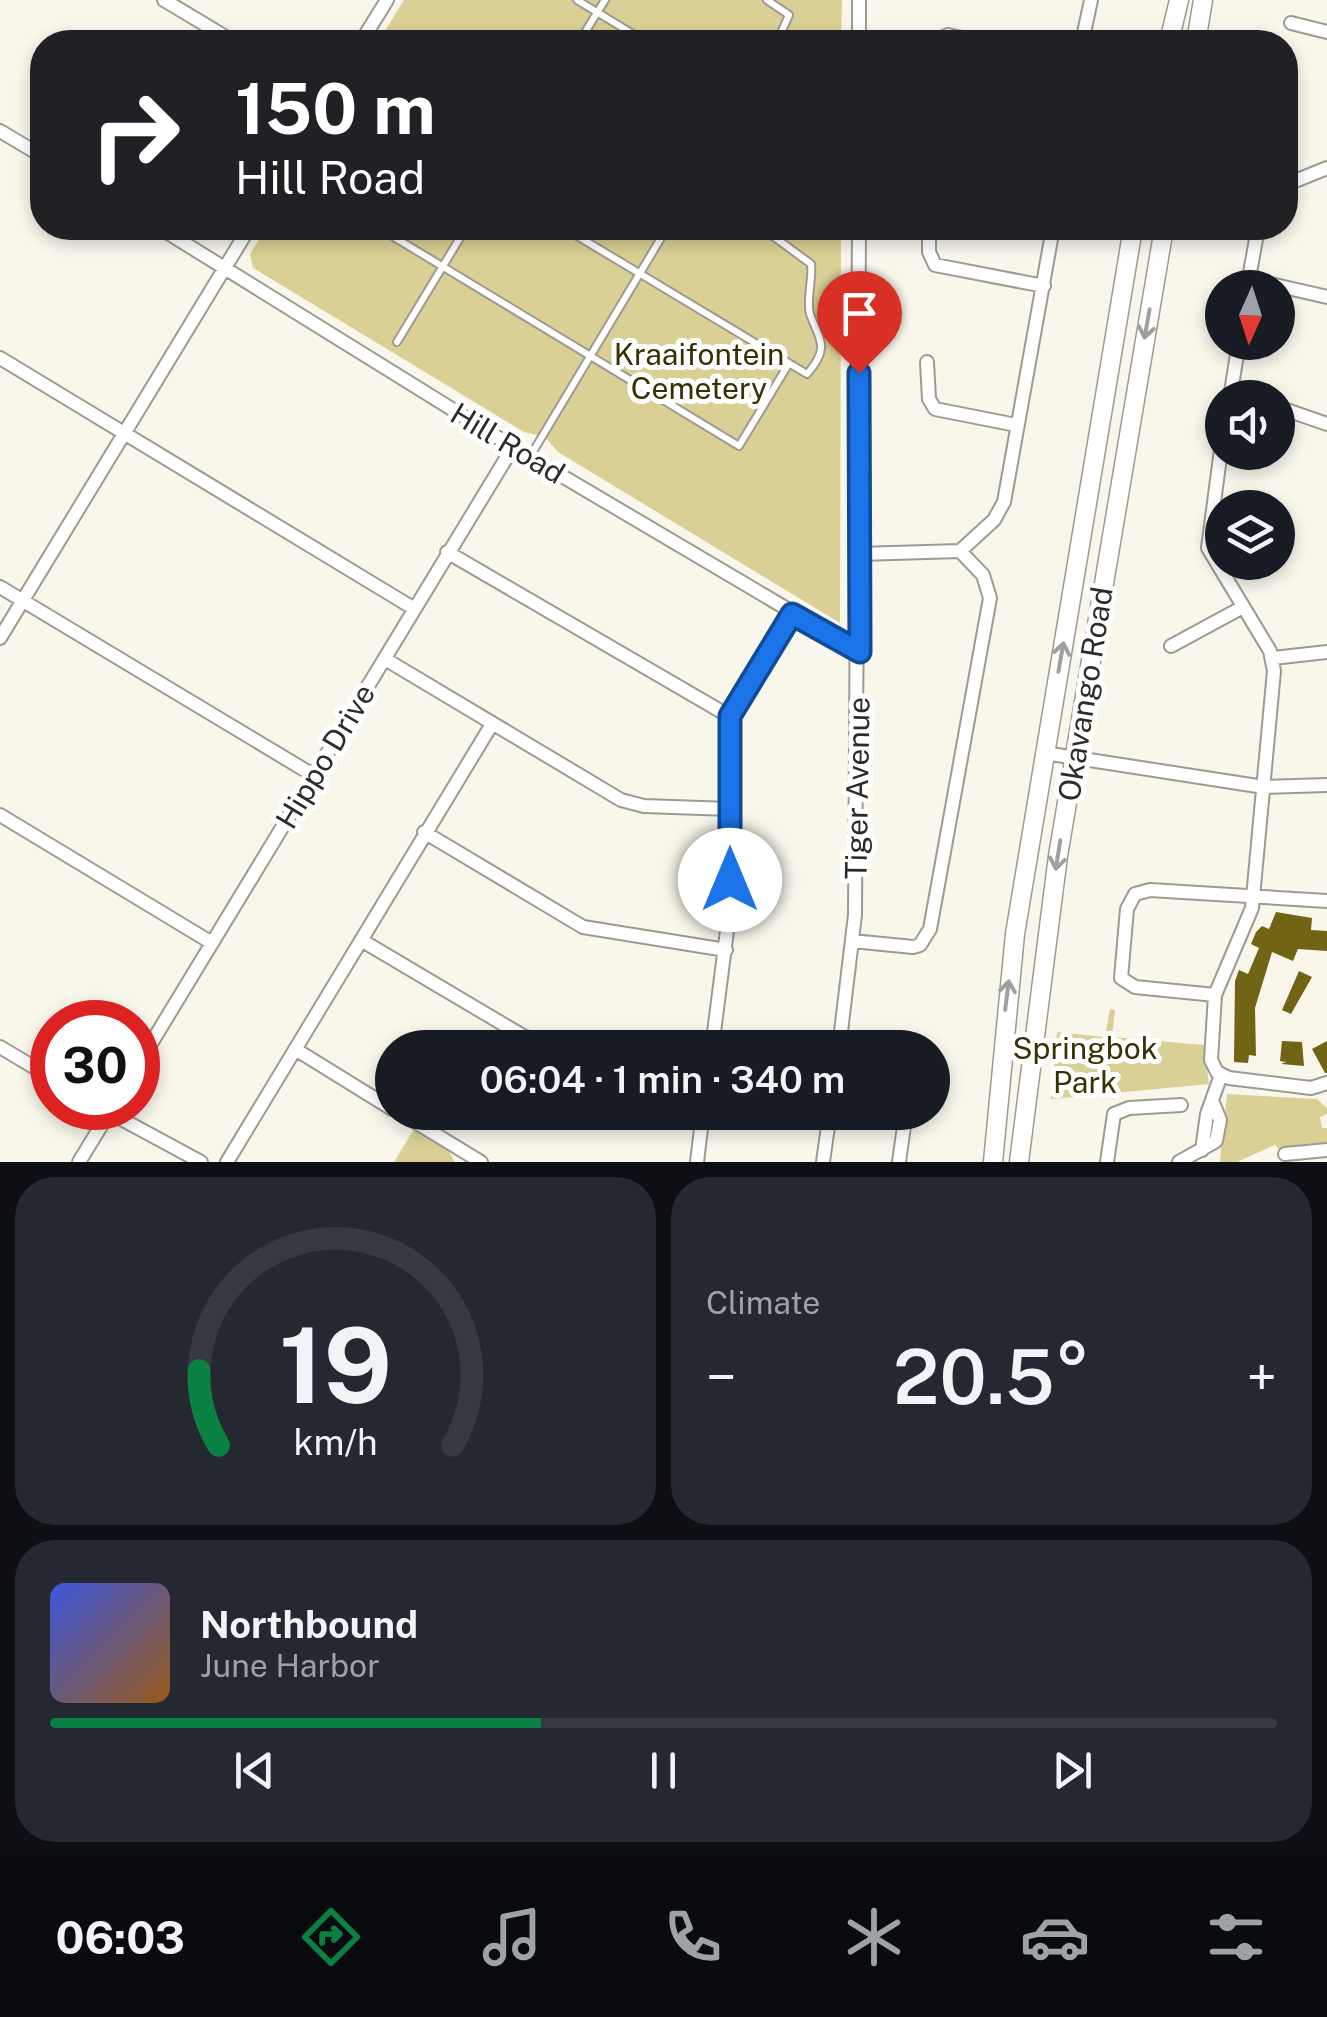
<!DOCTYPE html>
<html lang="en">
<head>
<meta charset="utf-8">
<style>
  :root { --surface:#171b24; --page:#242831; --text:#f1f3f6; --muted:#9ea1a6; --line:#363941; --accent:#0b8043 }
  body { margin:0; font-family:"Public Sans",sans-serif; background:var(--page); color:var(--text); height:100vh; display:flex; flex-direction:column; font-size:38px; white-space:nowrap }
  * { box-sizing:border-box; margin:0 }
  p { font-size:32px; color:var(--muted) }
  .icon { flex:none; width:55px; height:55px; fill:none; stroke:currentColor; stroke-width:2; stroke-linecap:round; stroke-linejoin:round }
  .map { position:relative; height:1162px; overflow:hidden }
  .side { display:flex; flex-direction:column; gap:15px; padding:15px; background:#0d0f14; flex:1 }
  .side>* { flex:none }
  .top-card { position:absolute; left:30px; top:30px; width:1268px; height:210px; border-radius:40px; box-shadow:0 5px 15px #0003; background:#202124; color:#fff; overflow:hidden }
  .needle { width:65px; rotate:183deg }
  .fabs { position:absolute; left:1205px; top:270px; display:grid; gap:20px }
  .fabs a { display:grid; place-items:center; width:90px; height:90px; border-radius:50%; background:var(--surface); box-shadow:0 5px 15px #0003; font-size:50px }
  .speed { position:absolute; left:30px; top:1000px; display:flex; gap:20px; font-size:50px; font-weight:700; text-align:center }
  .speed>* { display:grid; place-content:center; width:130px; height:130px; border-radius:50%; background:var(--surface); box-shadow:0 5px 15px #0003; line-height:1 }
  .speed .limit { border:15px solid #d22; background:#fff; color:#111 }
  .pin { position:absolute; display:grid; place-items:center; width:85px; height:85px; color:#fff; margin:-102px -42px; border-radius:50% 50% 50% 0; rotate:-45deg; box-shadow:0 0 10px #0007 }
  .pin .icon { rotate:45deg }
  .me { position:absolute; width:110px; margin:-55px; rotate:0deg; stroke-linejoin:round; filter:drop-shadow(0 0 8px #0008) }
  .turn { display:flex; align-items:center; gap:35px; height:210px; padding:0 40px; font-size:45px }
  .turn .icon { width:130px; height:130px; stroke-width:2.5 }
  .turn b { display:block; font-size:70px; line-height:85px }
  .big { font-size:75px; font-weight:600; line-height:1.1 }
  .side .widget { flex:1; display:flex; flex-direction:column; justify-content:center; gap:15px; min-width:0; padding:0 35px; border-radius:40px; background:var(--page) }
  .side .dial { align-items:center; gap:0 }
  .dial svg { height:260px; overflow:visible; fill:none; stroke:var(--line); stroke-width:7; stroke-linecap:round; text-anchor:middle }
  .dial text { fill:var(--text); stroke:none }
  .song { display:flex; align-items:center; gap:30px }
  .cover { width:120px; height:120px; border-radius:15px; background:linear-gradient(135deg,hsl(230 70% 55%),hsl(30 70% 35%)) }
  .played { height:10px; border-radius:5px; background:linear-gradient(90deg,var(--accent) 40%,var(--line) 40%) }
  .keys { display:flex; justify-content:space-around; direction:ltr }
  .heat { display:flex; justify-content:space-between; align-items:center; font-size:55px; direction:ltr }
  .side .tiles { flex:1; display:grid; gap:15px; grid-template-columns:1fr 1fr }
  .widget:last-child { grid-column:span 2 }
  .trip { position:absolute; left:375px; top:1030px; width:575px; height:100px; border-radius:50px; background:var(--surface); box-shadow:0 5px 15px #0003; font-weight:600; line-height:100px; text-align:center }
  .tab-bar { display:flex; height:160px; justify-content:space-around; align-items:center; background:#090b0e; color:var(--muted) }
  .tab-bar .icon { width:70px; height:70px }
  .tab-bar .current { color:var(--accent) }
  .tab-bar b { font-size:45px; color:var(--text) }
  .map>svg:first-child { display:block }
  .green { fill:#dad096 }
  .building { fill:#716415 }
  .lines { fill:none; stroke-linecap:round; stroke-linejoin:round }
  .lane-casing { stroke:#9d9b91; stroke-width:10 }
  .street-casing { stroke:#9d9b91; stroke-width:16 }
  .secondary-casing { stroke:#9d9b91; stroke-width:21 }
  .lane { stroke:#fff; stroke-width:6 }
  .street { stroke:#fff; stroke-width:12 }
  .secondary { stroke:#fff; stroke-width:18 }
  .oneway { stroke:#a0a09e }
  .route-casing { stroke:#114b97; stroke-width:25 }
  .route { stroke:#1a73e8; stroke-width:18 }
  .labels { text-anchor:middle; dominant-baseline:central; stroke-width:10; stroke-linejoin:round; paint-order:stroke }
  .park-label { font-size:30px; fill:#373004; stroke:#fff }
  .street-label { font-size:30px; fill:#2c2b27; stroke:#fff }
</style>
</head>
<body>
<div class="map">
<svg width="1327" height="1162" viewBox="0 0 1327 1162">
  <rect width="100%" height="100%" fill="#f9f7ec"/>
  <path class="green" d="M404 0H842L841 42H378Z
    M266 228H841L840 623 558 452 545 437 524 432 253 268 250 254Z
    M1110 1009 1115 1010 1112 1037 1204 1045 1209 1084 1051 1099 1057 1032 1105 1037Z
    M1227 1094 1317 1099 1327 1108V1114L1320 1117 1322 1128H1327V1142L1279 1149 1275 1145 1237 1162H1220Z
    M414 1129 448 1150 455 1162H394Z"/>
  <path class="building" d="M1276 912 1312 918 1311 930 1327 931V951L1298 949 1293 961 1272 952 1255 1008 1256 1056 1249 1055 1248 1063 1234 1062 1235 981 1239 970 1248 974 1259 948 1251 944 1256 932 1262 926 1269 929Z
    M1299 971 1312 977 1291 1014 1282 1010Z
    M1282 1041 1302 1042 1304 1066 1281 1064 1286 1062 1280 1061Z
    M1327 1041V1073H1325L1312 1049Z"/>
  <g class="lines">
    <g class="lane-casing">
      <path id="lane" d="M577 0 646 42
        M767 0 789 15 777 42
        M441 37 451 42
        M579 42 605 0
        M379 228 739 446 788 365
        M564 228 807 374C831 347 819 339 810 314 806 300 813 279 811 264L762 228
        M397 342 466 228
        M531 455 667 228"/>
    </g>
    <g class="street-casing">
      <path id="street" d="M164 0 234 42
        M859 0V42
        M1291 23 1327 32
        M361 42 387 0
        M932 42 948 35 981 42
        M1082 42 1091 0
        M0 131 42 156
        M1285 185 1327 168
        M160 228 513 447 860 652
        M929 228V252L935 265 1044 286
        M1249 279 1327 297
        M1248 284 1258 228
        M0 358 413 608
        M927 362 929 399 935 409 1016 425
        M1231 391 1250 398
        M1230 398 1239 342
        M1278 407 1327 424
        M1222 442 1208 548 1270 651 1274 671 1252 908 1215 995 1211 1060 1217 1072 1229 1078 1311 1088 1327 1083
        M960 551 994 520 1004 502 1053 228
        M447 552 729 716
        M0 587 313 775
        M0 638 249 228
        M1171 646 1243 607
        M1273 658 1327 652
        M385 659 621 800 644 806 730 809
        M1044 753 1264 787 1327 785
        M0 815 212 943
        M424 832 583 927 726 950
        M361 940 523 1036 554 1048
        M852 941 913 947 920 945 930 929 990 598 983 575 960 551 859 554
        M1215 995 1135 987 1121 978 1127 909 1135 894 1150 890 1327 901
        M0 1047 52 1078
        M712 1048 729 915V716L792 614
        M839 1048 855 915 859 228
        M295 1049 392 1109
        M138 1065 513 447
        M101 1108 201 1162
        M399 1112 481 1162
        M1202 1150 1207 1114 1221 1075
        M1285 1154 1327 1150
        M79 1162 112 1108
        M227 1162 492 724
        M697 1162 703 1112
        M823 1162 830 1112
        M899 1162 906 1112
        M1107 1162 1114 1114 1129 1108 1181 1105
        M1179 1162 1216 1141 1220 1120 1214 1105"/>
    </g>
    <g class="secondary-casing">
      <path id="secondary" d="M1169 42 1179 0
        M1196 42 1203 0
        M993 1162 1015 934 1133 228
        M1019 1162 1058 856 1164 228"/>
    </g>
    <use href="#lane" class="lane"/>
    <use href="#street" class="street"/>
    <use href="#secondary" class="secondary"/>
  </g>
  <defs><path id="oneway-shaft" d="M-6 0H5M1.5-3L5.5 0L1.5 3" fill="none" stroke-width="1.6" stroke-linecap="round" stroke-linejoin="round" transform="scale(2.5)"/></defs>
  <g class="oneway">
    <use href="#oneway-shaft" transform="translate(1147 324) rotate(100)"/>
    <use href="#oneway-shaft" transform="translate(1061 657) rotate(-80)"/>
    <use href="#oneway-shaft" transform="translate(1058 855) rotate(99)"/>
    <use href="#oneway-shaft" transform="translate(1007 995) rotate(-83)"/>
  </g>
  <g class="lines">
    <g class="route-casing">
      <path id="route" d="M730 880V716L792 614 860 652 859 373"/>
    </g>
    <use href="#route" class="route"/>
  </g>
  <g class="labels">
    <g class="park-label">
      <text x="699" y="354">Kraaifontein<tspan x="699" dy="34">Cemetery</tspan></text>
      <text x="1085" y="1048">Springbok<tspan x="1085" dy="34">Park</tspan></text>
    </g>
    <g class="street-label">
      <text transform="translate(508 443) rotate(31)">Hill Road</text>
      <text transform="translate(1085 694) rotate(-81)">Okavango Road</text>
      <text transform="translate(325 756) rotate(-59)">Hippo Drive</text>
      <text transform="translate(857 788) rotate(-89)">Tiger Avenue</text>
    </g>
  </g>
</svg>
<div class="fabs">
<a><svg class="needle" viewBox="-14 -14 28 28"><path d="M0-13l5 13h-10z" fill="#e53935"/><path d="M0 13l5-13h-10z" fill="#9ea1a6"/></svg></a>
<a><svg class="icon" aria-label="sound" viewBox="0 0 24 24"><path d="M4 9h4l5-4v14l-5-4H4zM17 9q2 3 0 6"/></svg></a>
<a><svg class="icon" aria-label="layers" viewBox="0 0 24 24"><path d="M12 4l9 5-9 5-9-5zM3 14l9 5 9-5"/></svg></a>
</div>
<div class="speed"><div class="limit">30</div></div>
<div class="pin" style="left:859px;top:373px;background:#d93025"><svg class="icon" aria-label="arrive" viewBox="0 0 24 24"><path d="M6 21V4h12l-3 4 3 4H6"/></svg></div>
<svg class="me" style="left:730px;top:880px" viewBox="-20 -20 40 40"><circle r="19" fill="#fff"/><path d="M0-13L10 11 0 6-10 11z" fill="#1a73e8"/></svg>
<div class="trip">06:04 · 1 min · 340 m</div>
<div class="top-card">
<div class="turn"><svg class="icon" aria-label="right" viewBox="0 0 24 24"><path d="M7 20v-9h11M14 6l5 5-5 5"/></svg><div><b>150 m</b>Hill Road</div></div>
</div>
</div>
<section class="side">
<div class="tiles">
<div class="widget dial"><svg viewBox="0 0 100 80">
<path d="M14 69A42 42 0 1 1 86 69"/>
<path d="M14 69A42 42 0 0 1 8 46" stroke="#0b8043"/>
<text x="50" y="56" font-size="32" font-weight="700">19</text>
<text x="50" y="72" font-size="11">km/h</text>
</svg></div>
<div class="widget"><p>Climate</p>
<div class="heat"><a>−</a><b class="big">20.5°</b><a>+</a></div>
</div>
<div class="widget">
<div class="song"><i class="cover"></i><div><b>Northbound</b><p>June Harbor</p></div></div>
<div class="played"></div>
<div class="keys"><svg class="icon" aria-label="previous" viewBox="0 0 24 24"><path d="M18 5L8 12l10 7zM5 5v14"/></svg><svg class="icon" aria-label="pause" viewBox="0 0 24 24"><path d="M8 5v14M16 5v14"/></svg><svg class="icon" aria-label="next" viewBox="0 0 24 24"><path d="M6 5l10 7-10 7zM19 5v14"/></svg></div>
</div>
</div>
</section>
<nav class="tab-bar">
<b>06:03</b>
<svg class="icon current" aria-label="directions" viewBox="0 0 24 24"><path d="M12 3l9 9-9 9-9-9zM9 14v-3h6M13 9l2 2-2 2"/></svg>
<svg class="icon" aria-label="music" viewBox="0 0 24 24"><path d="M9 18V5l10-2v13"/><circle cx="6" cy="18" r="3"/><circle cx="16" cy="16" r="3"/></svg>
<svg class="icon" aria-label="phone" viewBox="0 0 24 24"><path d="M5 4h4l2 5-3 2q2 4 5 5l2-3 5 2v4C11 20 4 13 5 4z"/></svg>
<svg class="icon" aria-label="climate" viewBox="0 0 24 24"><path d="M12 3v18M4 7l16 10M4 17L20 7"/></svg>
<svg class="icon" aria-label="car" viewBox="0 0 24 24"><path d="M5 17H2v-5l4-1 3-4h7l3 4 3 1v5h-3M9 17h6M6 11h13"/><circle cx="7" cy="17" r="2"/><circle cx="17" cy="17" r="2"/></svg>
<svg class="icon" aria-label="filters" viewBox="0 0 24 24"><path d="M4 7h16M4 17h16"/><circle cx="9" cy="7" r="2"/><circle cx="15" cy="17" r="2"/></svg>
</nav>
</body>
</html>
